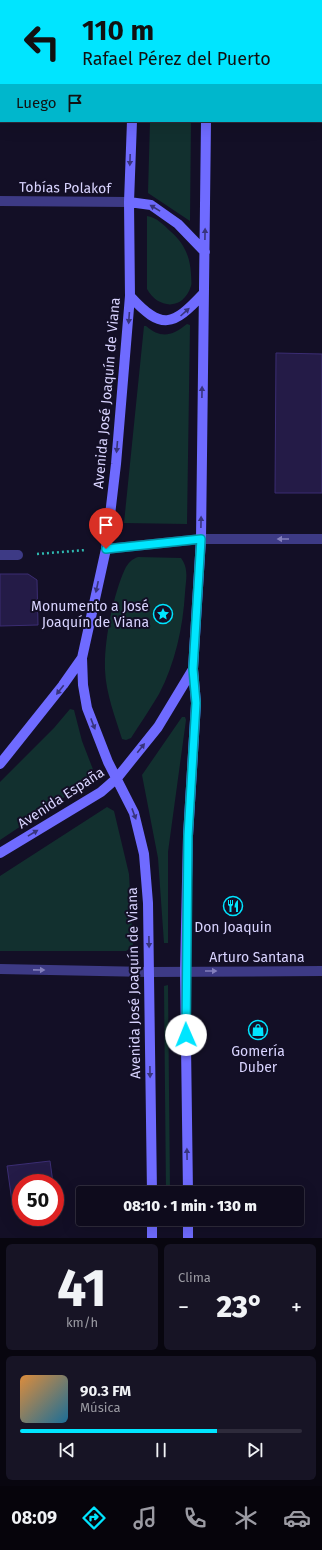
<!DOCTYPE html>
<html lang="es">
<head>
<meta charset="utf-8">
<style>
  :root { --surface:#0e0b1c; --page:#171425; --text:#f1f3f6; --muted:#9b9ba3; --line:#2e2b3b; --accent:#00e5ff }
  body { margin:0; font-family:"Fira Sans",sans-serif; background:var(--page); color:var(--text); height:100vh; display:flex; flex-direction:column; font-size:15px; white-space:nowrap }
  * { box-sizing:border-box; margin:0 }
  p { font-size:13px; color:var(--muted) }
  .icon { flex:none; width:22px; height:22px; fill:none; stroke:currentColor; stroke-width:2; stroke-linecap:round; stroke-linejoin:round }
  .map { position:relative; height:1238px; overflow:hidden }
  .sheet { display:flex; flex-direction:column; gap:6px; padding:6px; background:#08060f; flex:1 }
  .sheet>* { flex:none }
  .top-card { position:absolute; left:0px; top:0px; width:322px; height:122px; box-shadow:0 4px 16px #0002,0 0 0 1px var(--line); background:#00e5ff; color:#111; overflow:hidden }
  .speed { position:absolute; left:12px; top:1174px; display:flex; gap:8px; font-size:20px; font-weight:700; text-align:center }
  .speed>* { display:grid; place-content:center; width:52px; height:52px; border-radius:50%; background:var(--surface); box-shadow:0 4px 16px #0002,0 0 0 1px var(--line); line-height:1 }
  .speed .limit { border:6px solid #d22; background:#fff; color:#111 }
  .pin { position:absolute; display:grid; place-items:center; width:34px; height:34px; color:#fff; margin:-41px -17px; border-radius:50% 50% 50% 0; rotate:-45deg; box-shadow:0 0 4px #0007 }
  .pin .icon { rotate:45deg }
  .me { position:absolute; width:44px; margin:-22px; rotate:359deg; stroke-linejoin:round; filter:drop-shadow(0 0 3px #0008) }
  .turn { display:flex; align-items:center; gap:14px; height:84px; padding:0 16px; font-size:18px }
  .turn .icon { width:52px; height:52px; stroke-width:2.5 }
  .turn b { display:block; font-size:28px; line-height:34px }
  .then { display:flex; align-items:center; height:38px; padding:0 16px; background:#0003; gap:8px; font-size:15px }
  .big { font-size:30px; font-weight:800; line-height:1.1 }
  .sheet .widget { flex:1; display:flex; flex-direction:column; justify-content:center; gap:6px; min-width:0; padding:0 14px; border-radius:6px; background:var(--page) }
  .sheet .dial { align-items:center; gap:0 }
  .dial b { font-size:52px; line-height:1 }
  .song { display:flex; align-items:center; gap:12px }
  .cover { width:48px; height:48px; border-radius:6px; background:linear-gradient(135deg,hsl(30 70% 55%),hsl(200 70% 35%)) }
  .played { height:4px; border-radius:2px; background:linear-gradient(90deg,var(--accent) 70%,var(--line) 70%) }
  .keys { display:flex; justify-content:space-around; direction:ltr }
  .heat { display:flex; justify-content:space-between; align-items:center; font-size:22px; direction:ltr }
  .sheet .tiles { flex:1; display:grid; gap:6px; grid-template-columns:1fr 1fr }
  .widget:last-child { grid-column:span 2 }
  .trip { position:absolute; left:76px; top:1186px; width:228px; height:40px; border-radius:4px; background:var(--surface); box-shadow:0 4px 16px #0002,0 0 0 1px var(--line); font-weight:800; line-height:40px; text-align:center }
  .dock { display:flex; height:64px; justify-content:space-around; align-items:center; background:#06040b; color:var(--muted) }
  .dock .icon { width:28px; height:28px }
  .dock .on { color:var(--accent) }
  .dock b { font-size:18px; color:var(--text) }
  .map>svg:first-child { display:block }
  .green { fill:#12302f }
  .building { fill:#241b47; stroke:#3b2d73 }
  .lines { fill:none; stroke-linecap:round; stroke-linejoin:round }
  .path { stroke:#2fb8b0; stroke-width:2.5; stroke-dasharray:2 3; stroke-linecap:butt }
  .minor { stroke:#3d3a85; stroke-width:10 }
  .secondary { stroke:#6f6bff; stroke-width:10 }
  .oneway { fill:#38347d }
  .oneway2 { fill:#837fbc }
  .route-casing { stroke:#0095a6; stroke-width:10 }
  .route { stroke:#00e5ff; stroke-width:7 }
  .labels { text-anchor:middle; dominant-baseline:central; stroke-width:4; stroke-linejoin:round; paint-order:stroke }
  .street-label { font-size:14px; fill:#d9d4ff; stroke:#130f26 }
  .poi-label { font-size:14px; fill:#d9d4ff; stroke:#130f26 }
</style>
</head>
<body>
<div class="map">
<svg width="322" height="1238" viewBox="0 0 322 1238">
  <rect width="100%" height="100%" fill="#130f26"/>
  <path class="green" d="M150 121H191L190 221 148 193Z
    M147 216C156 217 164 225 170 231 184 243 190 256 191 274 191 278 192 283 191 286 183 311 158 309 147 289Z
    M187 324 190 325 187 524 124 523 144 326H146C161 339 172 336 187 324Z
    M138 557 181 558C189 569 186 579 185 593 183 627 175 664 159 694 150 709 140 724 131 738L126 740 122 739C115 716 106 694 105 670 104 641 113 595 125 569 128 563 132 559 138 557Z
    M70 709 74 710 82 741 94 772 93 778 0 840V782L54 728Z
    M182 717H185L186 720 168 852V943H164L158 858 142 775Z
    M107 807 114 811 129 874 133 946 126 951H0V876Z
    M168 985 170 1193H166L164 986Z"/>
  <path class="building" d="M276 353 322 354V493H275Z
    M0 574H28L37 580 38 625 0 626Z
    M50 1161 53 1183H21V1208L13 1209 7 1166Z"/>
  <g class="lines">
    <path class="path" d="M37 554 86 550"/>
    <path class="minor" d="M321 84H322
      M0 201 129 202
      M106 549 201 539H322
      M0 555H18
      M0 969 149 972 322 971"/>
    <path class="secondary" d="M136 0V1
      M205 0V1
      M132 121 129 202 130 296 116 464 106 549 82 658 83 685 87 708 108 762 134 813 144 854 148 903 152 1193
      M129 202 151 205 178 224 205 252
      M130 296C162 331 173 326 203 294
      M0 764 63 685 82 658
      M0 853 101 792 117 778 158 727 193 669 201 539 206 121
      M188 1193 185 971 188 836 196 703 193 669
      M152 1219V1238
      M188 1219V1238"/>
  </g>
  <defs><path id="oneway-solid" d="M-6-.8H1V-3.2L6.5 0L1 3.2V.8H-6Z"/></defs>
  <g class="oneway">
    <use href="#oneway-solid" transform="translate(130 160) rotate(92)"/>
    <use href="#oneway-solid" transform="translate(155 208) rotate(-149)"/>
    <use href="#oneway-solid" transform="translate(205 234) rotate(-89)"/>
    <use href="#oneway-solid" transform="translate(185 312) rotate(-42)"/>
    <use href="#oneway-solid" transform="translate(129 318) rotate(94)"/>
    <use href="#oneway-solid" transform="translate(202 392) rotate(-89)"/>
    <use href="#oneway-solid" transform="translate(117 447) rotate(95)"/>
    <use href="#oneway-solid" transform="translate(201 522) rotate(-89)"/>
    <use href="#oneway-solid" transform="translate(97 587) rotate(102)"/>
    <use href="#oneway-solid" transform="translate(60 690) rotate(128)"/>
    <use href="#oneway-solid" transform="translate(93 724) rotate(69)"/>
    <use href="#oneway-solid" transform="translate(141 748) rotate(-51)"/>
    <use href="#oneway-solid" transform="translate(134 814) rotate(70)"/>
    <use href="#oneway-solid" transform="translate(33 833) rotate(-31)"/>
    <use href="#oneway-solid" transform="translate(149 942) rotate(89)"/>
    <use href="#oneway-solid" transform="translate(150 1072) rotate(89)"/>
    <use href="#oneway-solid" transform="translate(187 1154) rotate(-91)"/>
  </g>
  <g class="oneway2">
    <use href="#oneway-solid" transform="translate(283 539) rotate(-180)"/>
    <use href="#oneway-solid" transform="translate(39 970) rotate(1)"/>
    <use href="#oneway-solid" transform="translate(211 971)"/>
  </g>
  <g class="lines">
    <g class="route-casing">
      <path id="route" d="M106 549 201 539 193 669 196 703 188 836 186 1035"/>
    </g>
    <use href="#route" class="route"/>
  </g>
  <defs>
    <g id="sight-ring" transform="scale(1)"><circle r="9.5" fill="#130f26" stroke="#00e5ff" stroke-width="1.5"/><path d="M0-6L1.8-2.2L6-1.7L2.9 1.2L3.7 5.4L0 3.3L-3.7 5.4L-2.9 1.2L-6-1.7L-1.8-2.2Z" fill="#00e5ff"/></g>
    <g id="restaurant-ring" transform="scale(1)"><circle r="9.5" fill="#130f26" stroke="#00e5ff" stroke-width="1.5"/><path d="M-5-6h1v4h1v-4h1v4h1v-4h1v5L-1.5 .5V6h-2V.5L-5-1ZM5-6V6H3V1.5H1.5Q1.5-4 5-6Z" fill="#00e5ff"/></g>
    <g id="shop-ring" transform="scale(1)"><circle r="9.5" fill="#130f26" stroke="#00e5ff" stroke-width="1.5"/><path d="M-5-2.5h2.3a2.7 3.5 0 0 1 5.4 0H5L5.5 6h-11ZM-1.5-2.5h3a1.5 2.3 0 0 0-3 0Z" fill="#00e5ff"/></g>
  </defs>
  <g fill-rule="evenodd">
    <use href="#sight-ring" x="163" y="614"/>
    <use href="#restaurant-ring" x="233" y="906"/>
    <use href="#shop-ring" x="258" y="1030"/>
  </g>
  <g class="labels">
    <g class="street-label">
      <text transform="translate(65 188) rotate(1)">Tobías Polakof</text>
      <text transform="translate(107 393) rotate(-85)">Avenida José Joaquín de Viana</text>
      <text transform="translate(61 798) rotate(-33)">Avenida España</text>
      <text x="257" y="957">Arturo Santana</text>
      <text transform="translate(134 983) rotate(-91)">Avenida José Joaquín de Viana</text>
    </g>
    <g class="poi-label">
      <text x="149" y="606" text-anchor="end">Monumento a José<tspan x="149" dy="16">Joaquín de Viana</tspan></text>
      <text x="233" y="927">Don Joaquin</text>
      <text x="258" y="1051">Gomería<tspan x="258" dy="16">Duber</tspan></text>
    </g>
  </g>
</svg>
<div class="speed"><div class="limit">50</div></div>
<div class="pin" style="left:106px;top:549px;background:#d93025"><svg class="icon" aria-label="arrive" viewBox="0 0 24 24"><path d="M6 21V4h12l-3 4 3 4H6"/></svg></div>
<svg class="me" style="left:186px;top:1035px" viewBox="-20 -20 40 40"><circle r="19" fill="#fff"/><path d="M0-13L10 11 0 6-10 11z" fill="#00e5ff"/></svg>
<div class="trip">08:10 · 1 min · 130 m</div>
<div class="top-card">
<div class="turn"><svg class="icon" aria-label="left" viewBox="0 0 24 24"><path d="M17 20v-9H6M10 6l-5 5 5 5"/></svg><div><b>110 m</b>Rafael Pérez del Puerto</div></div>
<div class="then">Luego<svg class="icon" aria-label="arrive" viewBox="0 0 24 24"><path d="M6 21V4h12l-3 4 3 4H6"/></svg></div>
</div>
</div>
<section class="sheet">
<div class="tiles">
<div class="widget dial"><b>41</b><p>km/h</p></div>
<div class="widget"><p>Clima</p>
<div class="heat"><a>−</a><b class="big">23°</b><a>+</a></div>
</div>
<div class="widget">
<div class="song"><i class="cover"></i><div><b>90.3 FM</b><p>Música</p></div></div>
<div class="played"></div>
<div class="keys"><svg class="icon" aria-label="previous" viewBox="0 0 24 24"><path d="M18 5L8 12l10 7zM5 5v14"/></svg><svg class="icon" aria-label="pause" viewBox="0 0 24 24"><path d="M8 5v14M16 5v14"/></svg><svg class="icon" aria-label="next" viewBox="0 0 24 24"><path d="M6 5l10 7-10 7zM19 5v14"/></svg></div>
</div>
</div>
</section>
<nav class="dock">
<b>08:09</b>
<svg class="icon on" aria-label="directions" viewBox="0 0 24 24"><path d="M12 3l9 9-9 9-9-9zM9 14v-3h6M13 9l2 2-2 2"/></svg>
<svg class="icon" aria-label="music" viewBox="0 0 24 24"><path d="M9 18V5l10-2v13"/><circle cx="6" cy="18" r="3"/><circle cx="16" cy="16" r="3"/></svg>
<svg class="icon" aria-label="phone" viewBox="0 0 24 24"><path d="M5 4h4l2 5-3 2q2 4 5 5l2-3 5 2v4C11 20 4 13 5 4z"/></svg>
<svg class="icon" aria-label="climate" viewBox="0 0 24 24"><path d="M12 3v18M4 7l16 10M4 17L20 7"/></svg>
<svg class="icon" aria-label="car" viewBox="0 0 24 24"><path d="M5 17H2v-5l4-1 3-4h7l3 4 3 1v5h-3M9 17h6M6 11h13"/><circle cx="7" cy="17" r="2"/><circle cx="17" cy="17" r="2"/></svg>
</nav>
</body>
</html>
